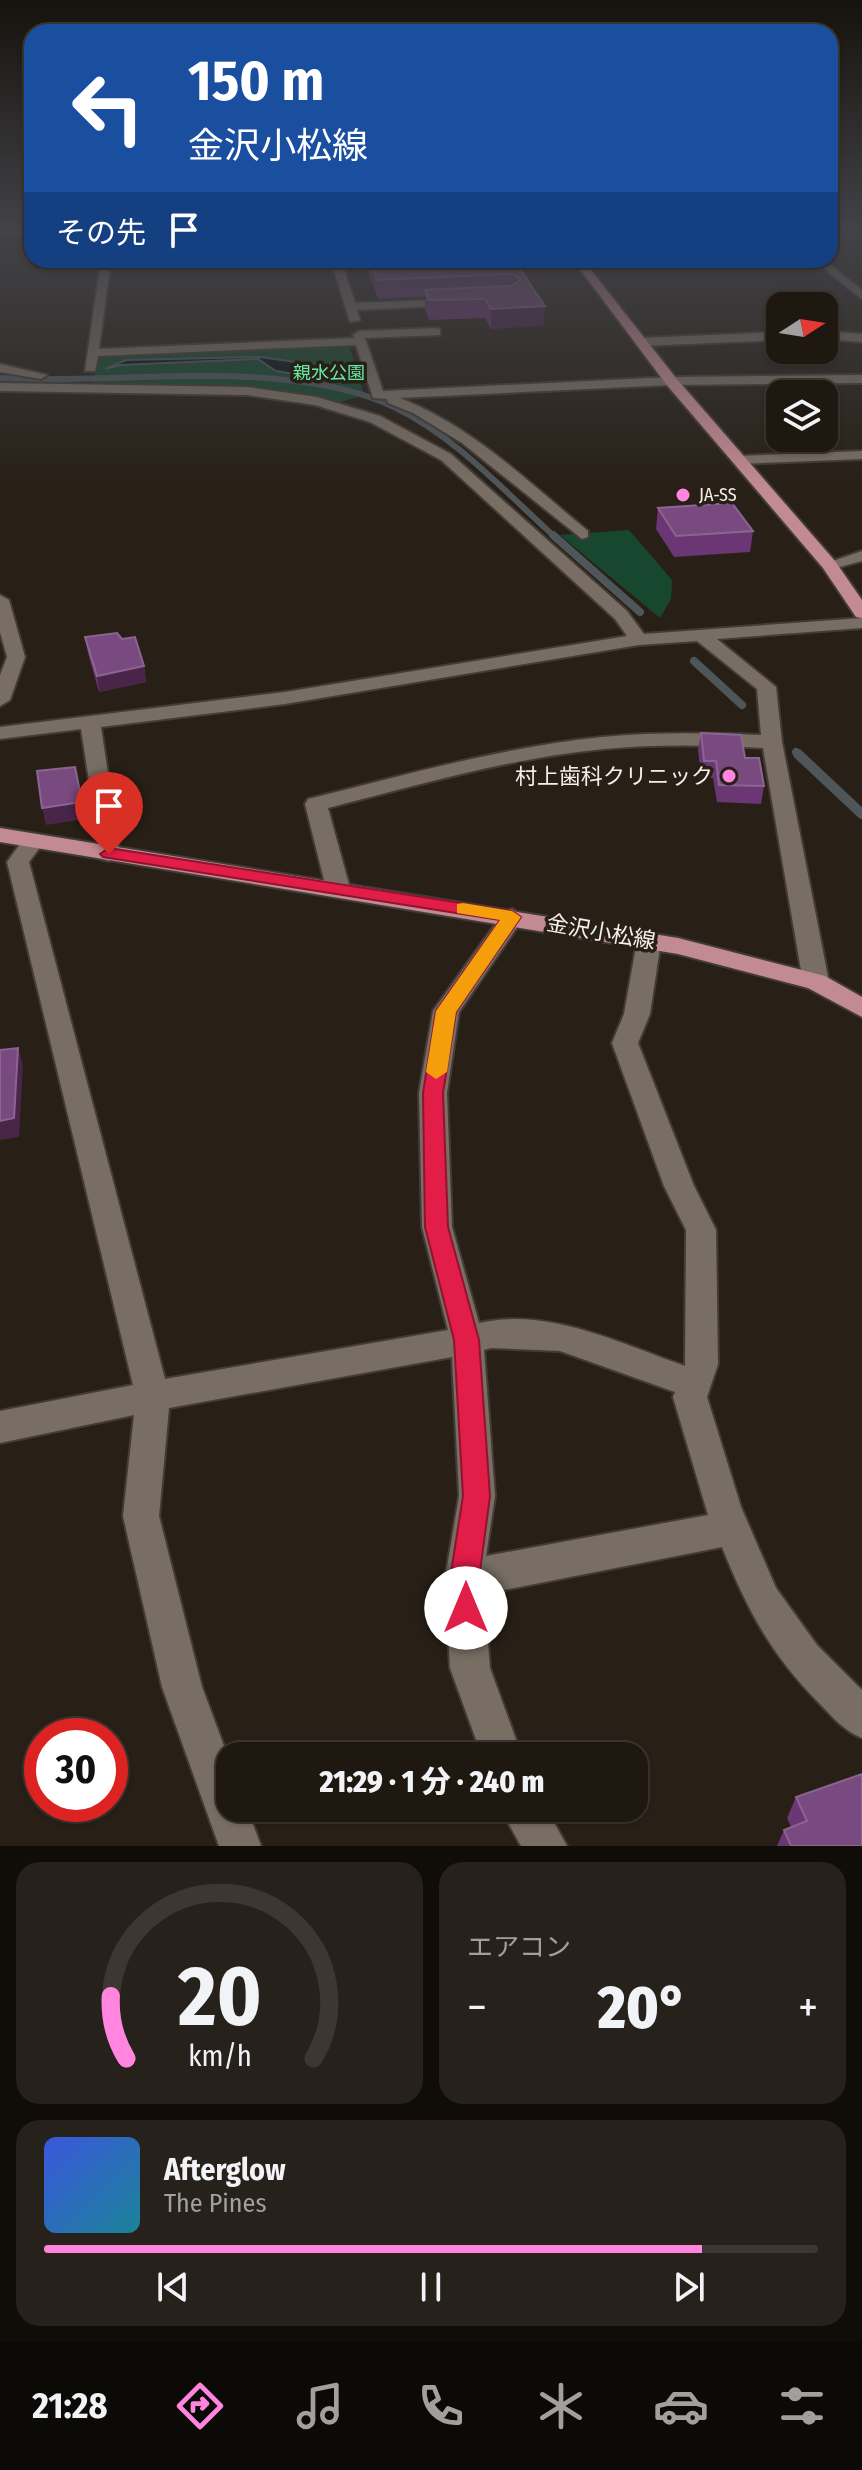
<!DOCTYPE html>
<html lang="ja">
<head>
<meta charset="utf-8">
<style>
  :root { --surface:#1e1811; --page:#26211a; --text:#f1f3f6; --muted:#a1a09f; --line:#3c3731; --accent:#ff85df }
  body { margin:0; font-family:"Fira Sans Condensed","Noto Sans JP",sans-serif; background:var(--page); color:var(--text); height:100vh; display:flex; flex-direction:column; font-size:30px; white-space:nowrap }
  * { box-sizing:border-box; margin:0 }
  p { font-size:26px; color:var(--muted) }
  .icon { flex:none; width:44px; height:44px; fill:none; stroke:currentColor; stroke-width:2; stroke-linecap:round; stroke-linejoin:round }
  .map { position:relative; height:1846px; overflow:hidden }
  .side { display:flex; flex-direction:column; gap:16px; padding:16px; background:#100d09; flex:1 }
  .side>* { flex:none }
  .top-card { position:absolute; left:24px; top:24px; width:814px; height:244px; border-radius:24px; box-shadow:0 2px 6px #0004,0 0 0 2px var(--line); background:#1a4fa0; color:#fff; overflow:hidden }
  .needle { width:52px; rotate:78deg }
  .tools { position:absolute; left:766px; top:292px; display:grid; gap:16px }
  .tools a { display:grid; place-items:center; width:72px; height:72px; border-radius:16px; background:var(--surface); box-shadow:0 2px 6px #0004,0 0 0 2px var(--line); font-size:40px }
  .speed { position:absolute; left:24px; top:1718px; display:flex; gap:16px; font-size:40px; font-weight:700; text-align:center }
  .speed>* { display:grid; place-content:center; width:104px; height:104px; border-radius:50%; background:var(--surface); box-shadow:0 2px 6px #0004,0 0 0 2px var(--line); line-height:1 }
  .speed .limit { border:12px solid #d22; background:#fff; color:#111 }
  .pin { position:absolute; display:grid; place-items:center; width:68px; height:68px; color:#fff; margin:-82px -34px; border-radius:50% 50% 50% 0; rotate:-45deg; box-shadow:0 0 8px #0007 }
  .pin .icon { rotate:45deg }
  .me { position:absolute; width:88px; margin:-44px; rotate:0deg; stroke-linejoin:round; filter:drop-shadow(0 0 6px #0008) }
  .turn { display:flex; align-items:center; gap:28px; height:168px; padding:0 32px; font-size:36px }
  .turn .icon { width:104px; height:104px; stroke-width:2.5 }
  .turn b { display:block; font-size:56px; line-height:68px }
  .then { display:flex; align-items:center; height:76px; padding:0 32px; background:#0003; gap:16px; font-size:30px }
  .big { font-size:60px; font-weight:800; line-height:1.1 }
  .side .card { flex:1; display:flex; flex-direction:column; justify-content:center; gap:12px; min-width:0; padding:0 28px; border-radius:24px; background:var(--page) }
  .side .dial { align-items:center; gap:0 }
  .dial svg { height:208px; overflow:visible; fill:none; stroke:var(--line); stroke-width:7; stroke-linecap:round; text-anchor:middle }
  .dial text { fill:var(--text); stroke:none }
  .song { display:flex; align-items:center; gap:24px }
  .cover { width:96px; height:96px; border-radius:12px; background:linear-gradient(135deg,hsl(230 70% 55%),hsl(190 70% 35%)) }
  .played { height:8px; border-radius:4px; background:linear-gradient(90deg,var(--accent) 85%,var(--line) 85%) }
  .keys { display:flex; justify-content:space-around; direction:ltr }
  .heat { display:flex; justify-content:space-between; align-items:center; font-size:44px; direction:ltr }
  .side .tiles { flex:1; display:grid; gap:16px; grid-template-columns:1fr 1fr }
  .card:last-child { grid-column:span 2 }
  .trip { position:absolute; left:216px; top:1742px; width:432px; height:80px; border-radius:24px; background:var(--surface); box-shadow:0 2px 6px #0004,0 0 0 2px var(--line); font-weight:800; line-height:80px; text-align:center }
  .dock { display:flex; height:128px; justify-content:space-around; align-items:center; background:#0c0a07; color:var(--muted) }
  .dock .icon { width:56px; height:56px }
  .dock .on { color:var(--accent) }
  .dock b { font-size:36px; color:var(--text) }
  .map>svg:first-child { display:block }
  .green { fill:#17482f }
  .water { fill:#07151c; stroke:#4e565a; stroke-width:2 }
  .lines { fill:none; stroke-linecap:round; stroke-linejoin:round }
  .stream-far2 { stroke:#4e565a; stroke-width:6 }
  .stream-far1 { stroke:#4e565a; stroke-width:8 }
  .stream { stroke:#4e565a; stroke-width:10 }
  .minor-casing { stroke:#433c36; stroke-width:4 }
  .major-casing { stroke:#433c36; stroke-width:4 }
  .minor { fill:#796e64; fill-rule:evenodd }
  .major { fill:#c28a92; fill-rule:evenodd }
  .wall { fill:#6a3673 }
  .shaded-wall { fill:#492549 }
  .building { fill:#784a80; stroke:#8c6490; stroke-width:2 }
  .route { fill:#e11d48; stroke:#92132f; stroke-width:2 }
  .slow { fill:#f59e0b }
  .poi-dot { fill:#ff85df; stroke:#282017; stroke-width:3 }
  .labels { text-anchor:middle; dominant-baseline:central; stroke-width:7; stroke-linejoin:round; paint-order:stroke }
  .far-park-label { font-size:18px; fill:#66e9a4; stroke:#282017 }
  .far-poi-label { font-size:18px; fill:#f5efe9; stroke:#282017; text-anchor:start }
  .poi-label { font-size:22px; fill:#f5efe9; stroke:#282017; text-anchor:end }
  .street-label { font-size:22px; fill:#f5efe9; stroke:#282017 }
</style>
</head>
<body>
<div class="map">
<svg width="862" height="1846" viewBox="0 0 862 1846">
  <rect width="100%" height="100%" fill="#282017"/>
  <path class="green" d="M349 345 364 395 337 403 284 392 207 384 92 385 99 355Z
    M629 530 672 580 671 599 660 618 560 535Z"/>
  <path class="water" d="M260 357 289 361 348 378 331 380 276 371 258 359 121 365 105 369 126 360Z"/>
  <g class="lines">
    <path class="stream-far2" d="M0 378C117 385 288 356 394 407 455 436 505 492 555 537"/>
    <path class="stream-far1" d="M553 535 640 612
      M694 661 742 705
      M796 752 800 756"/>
    <path class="stream" d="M798 754 862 814"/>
    <g class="minor-casing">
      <path id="minor" d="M0 229H32V234L0 235Z
        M101 260H111L99 349 355 338 353 335 359 331 436 328 440 329V335L365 338 383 391 671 377 862 375V383L671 385 400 398C472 426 528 482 588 531V537L582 539 462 443 413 413 388 403 387 399 373 398 356 345 98 356 95 371H85Z
        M331 260H341L355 303 457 299 463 302 457 305 357 310 360 320 350 322Z
        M813 260H824L862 290V299Z
        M824 331 862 334V342L824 339Z
        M780 332V340L641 346 635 342 641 338Z
        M0 364 47 375 41 379 0 372Z
        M0 383 247 387 317 397 380 416 451 454 627 611 644 634 862 618V628L717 639 776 687 782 742 829 982 825 988H807L803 982 763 748C710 745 656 744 604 749 510 758 419 785 328 808L350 888 338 895 326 888 305 804 308 799C405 775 503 747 602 737 655 732 708 733 761 735L757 689 697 641 639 645 285 704 101 727 120 854 109 861 101 859 81 729 0 739V727L285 692 627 636 615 619 441 460 370 422 315 405 247 395 0 391Z
        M862 451V459L739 464 732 460 739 456Z
        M862 551V561L829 570 821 565Z
        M0 595 9 600 25 657 10 700 0 706V675L7 657 0 632Z
        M33 835 44 842 29 862 165 1379 448 1330 422 1227 419 1093 433 1011 504 912 512 909 524 917 459 1012 447 1093 452 1227 479 1323C548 1307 621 1344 685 1366L686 1230 664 1186 612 1043 624 1014 637 941 649 933 658 935 661 941 650 1014 638 1043 694 1186 716 1230 718 1364 707 1397 741 1507 776 1588 817 1645 862 1690V1738C844 1731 833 1717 819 1703 770 1653 748 1611 722 1547L484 1594 490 1668 522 1756H482L450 1668 445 1579 459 1496 452 1357 169 1408 159 1516 202 1687 230 1762V1808H247L261 1846H219L162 1687 123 1516 134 1415 0 1443V1411L133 1385 7 862 25 837ZM491 1348 560 1351 675 1392 673 1397 708 1515 486 1556 495 1496 484 1350Z
        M500 1808H546L567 1846H521Z"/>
    </g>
    <g class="major-casing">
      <path id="major" d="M573 260H583L676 378 835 561 862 600V618L856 617 823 568 666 384Z
        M0 828 678 938 825 976 862 997V1017L808 988 678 954 0 842Z"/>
    </g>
    <use href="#minor" class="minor"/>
    <use href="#major" class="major"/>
  </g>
  <path class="wall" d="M364 260H514L544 325 491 329 485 318 429 320 425 309V297L378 299Z
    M658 508 753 531 750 552 674 557 656 529Z
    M85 637 144 666 146 682 99 692 88 653Z
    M701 733 745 758 764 786 761 804 717 802 713 778H701L698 750Z
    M796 1797 862 1846H777L784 1830 791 1827 787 1818Z"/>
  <path class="shaded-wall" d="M545 306 544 325 491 329V309Z
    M144 666 146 682 99 692 97 676Z
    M82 802 85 819 46 825 42 808Z
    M18 1048 23 1066 19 1137 0 1140V1121Z"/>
  <path class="building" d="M370 260H514L545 306 491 309 485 299 429 300 425 290 512 286 521 279 512 274 377 280Z
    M732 503 753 531 676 536 658 508Z
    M117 633 122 639 135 637 144 666 97 676 85 637Z
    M701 733 741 735 745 758H759L764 786 719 785 716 761H704Z
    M75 767 82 802 42 808 37 771Z
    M18 1048 14 1118 0 1121V1050Z
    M862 1774V1846H791L784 1830 807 1821 796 1797Z"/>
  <linearGradient id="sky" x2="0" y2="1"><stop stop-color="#16120d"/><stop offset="0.47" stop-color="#424247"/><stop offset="1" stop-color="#424247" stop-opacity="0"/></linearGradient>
  <rect width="862" height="487" fill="url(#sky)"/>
  <path class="route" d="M109 848 512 911 521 917 456 1012 443 1093 448 1227 479 1340 490 1496 479 1579 481 1608 476 1618 466 1623 456 1618 450 1579 463 1496 454 1340 425 1227 423 1093 436 1011 500 920 103 857 100 854Z"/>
  <path class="slow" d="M463 903 512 911 521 917 456 1012 447 1072 436 1079 426 1072 436 1011 500 920 457 913V904Z"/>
  <g class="poi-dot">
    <circle cx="683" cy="495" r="8"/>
    <circle cx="729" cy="776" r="8"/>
  </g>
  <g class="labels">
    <g class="far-park-label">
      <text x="329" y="373">親水公園</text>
    </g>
    <g class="far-poi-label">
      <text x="699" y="495">JA-SS</text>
    </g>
    <g class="poi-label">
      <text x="713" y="776">村上歯科クリニック</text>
    </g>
    <g class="street-label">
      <text transform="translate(601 932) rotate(10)">金沢小松線</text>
    </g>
  </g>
</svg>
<div class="tools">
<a><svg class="needle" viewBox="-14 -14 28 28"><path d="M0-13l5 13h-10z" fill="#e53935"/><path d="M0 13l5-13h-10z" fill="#a1a09f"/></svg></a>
<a><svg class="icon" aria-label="layers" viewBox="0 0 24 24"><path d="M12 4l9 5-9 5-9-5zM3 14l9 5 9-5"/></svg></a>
</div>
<div class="speed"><div class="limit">30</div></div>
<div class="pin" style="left:109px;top:854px;background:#d93025"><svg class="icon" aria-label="arrive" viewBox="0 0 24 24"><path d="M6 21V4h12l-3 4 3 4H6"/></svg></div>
<svg class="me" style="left:466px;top:1608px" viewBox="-20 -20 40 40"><circle r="19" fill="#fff"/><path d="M0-13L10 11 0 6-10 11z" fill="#e11d48"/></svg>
<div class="trip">21:29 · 1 分 · 240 m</div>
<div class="top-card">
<div class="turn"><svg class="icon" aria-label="left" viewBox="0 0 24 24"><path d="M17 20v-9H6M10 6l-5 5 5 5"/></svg><div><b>150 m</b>金沢小松線</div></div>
<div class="then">その先<svg class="icon" aria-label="arrive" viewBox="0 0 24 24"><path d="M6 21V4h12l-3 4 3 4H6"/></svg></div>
</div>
</div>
<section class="side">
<div class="tiles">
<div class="card dial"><svg viewBox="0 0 100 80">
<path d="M14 69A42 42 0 1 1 86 69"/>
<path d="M14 69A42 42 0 0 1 8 45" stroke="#ff85df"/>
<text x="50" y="56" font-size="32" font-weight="700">20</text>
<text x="50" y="72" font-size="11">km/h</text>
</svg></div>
<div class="card"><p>エアコン</p>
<div class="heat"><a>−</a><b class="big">20°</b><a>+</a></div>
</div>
<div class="card">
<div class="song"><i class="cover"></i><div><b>Afterglow</b><p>The Pines</p></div></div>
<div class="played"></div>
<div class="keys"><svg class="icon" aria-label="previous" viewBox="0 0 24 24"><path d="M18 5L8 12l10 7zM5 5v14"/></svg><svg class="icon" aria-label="pause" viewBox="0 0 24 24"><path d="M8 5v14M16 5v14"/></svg><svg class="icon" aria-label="next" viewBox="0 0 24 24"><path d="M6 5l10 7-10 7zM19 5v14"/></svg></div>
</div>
</div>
</section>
<nav class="dock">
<b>21:28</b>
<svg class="icon on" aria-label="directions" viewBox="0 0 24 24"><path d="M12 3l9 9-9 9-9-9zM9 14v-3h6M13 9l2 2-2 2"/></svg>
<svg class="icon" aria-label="music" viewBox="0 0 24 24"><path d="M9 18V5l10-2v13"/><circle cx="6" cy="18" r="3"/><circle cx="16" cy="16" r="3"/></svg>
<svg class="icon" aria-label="phone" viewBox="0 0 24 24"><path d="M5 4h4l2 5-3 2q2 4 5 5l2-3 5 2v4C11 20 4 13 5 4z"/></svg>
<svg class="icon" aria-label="climate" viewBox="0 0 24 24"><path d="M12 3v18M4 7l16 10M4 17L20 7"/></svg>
<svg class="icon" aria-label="car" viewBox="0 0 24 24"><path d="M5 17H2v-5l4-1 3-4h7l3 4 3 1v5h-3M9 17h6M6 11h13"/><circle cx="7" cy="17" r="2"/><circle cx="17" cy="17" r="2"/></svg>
<svg class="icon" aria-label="filters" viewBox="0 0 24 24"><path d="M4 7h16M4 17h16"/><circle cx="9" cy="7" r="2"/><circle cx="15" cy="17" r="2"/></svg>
</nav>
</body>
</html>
